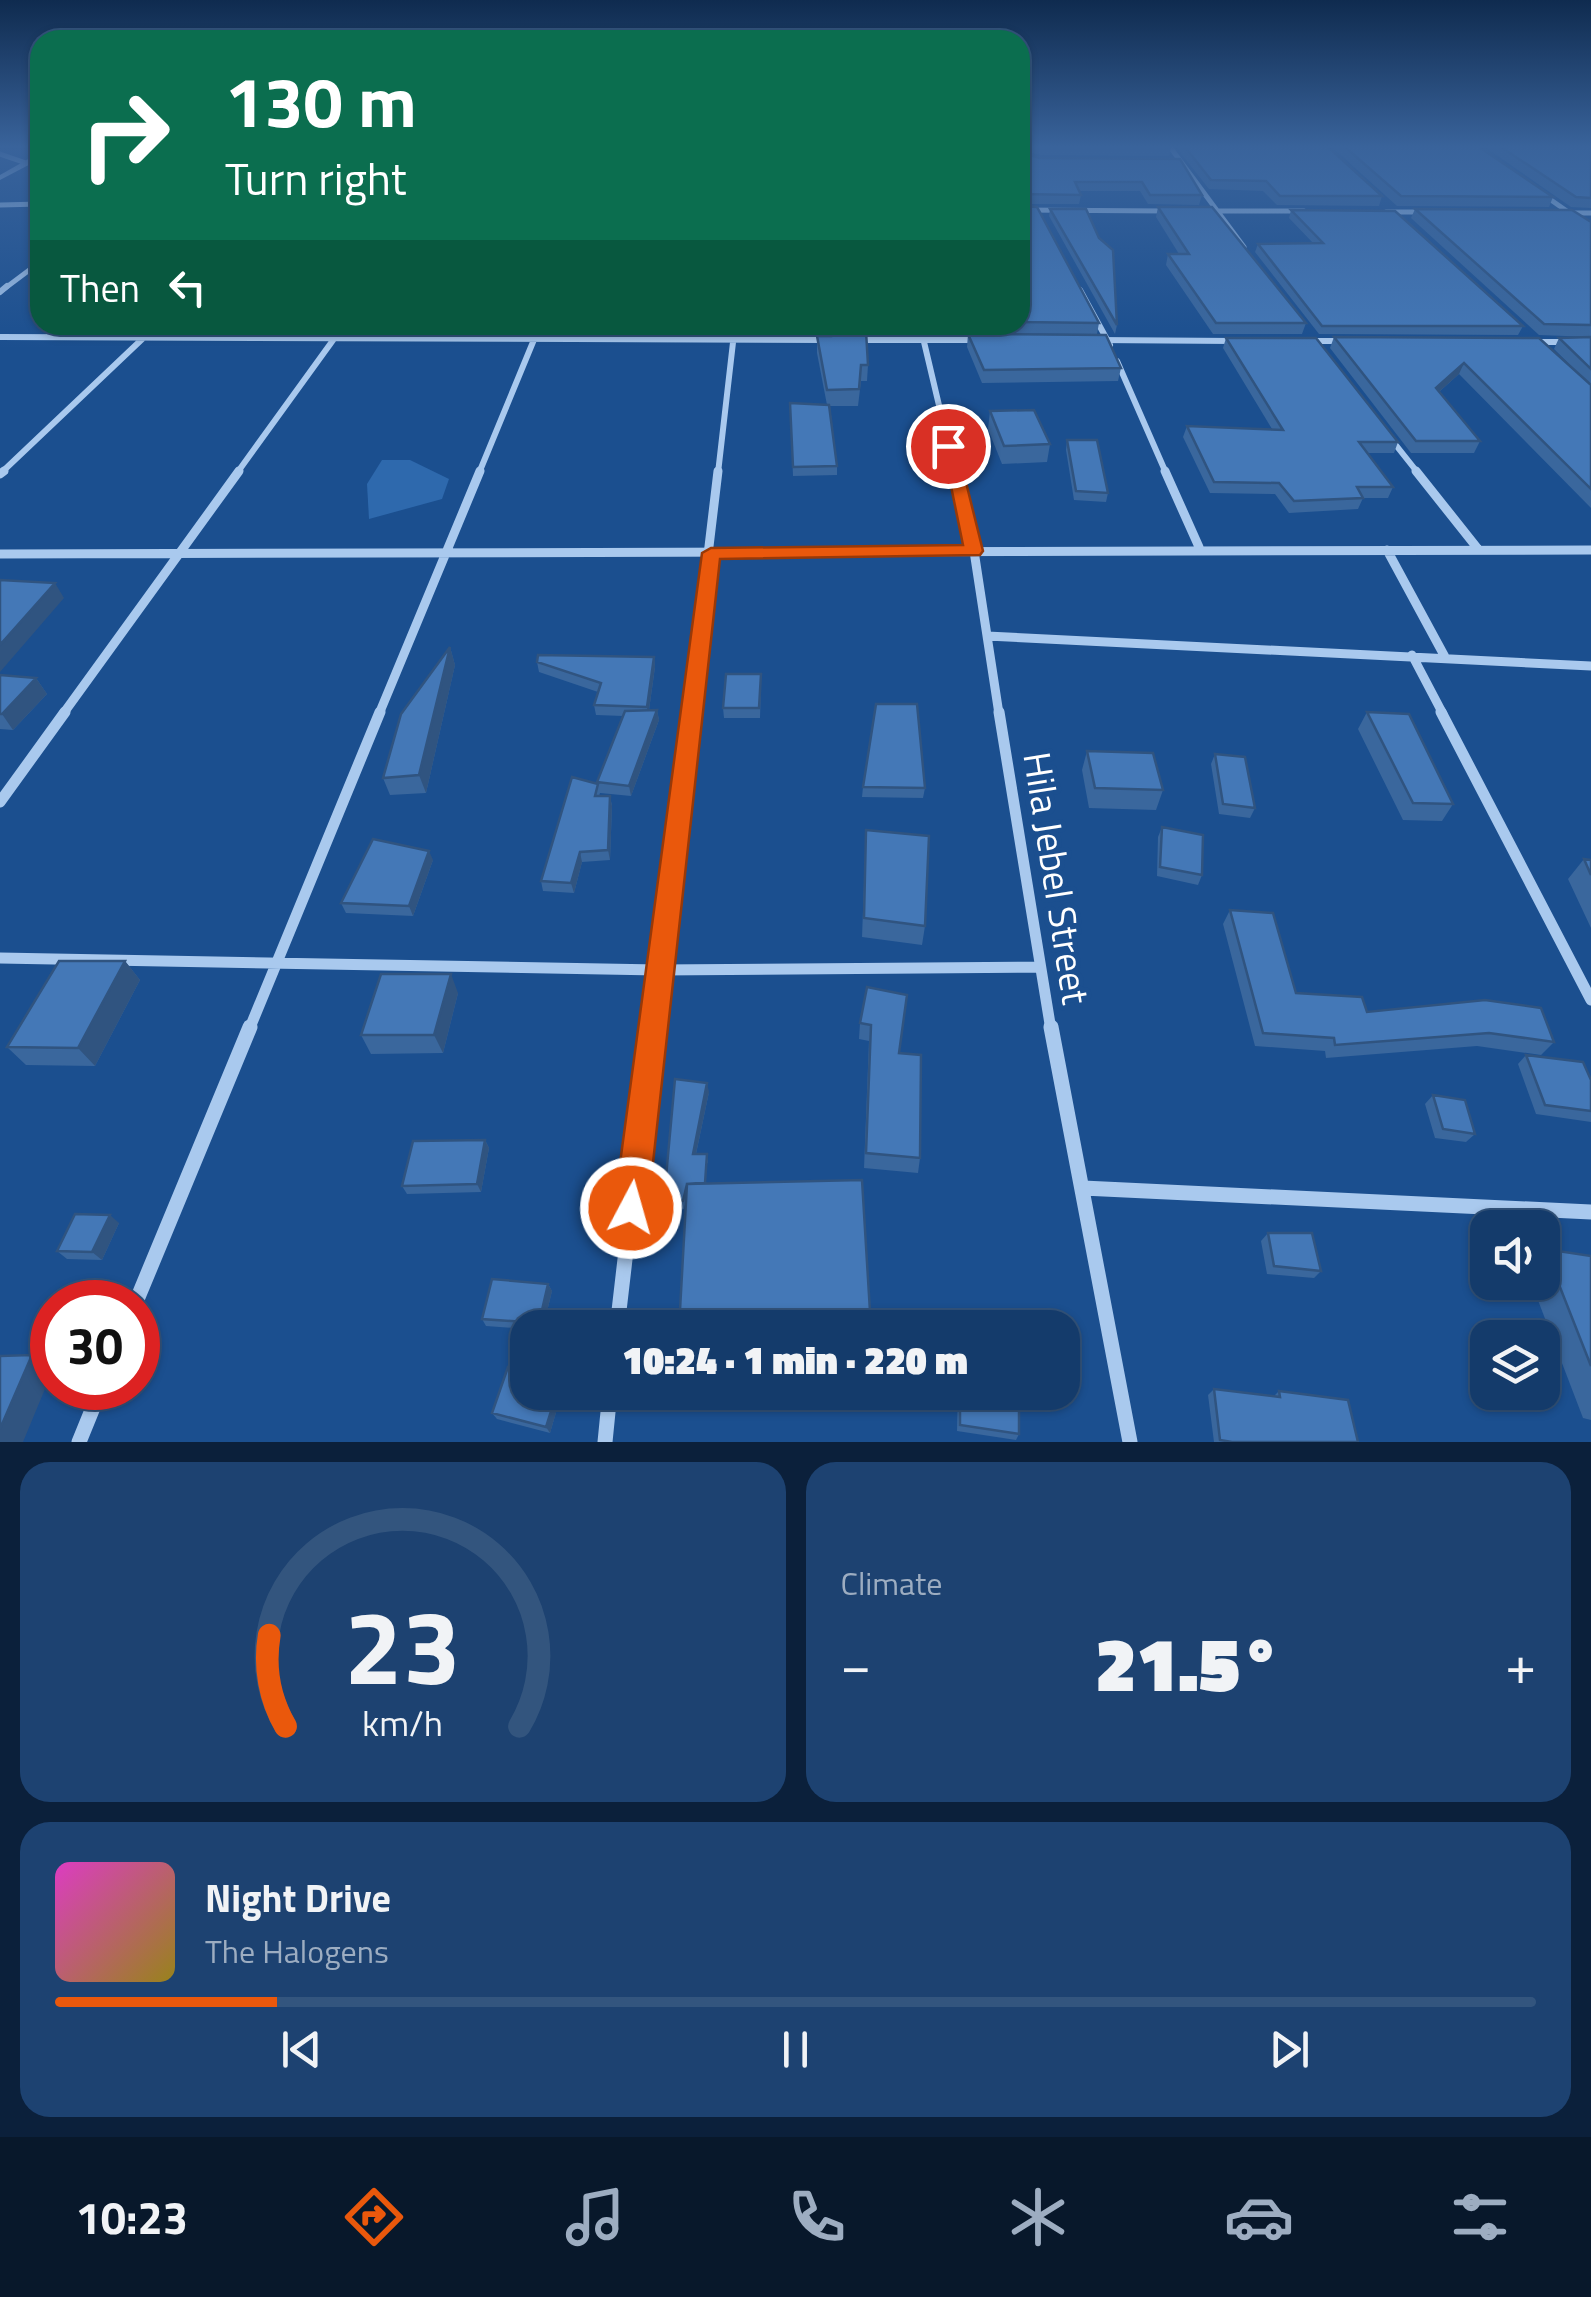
<!DOCTYPE html>
<html lang="en">
<head>
<meta charset="utf-8">
<style>
  :root { --surface:#143b6b; --page:#1d4271; --text:#f1f3f6; --muted:#9dadc1; --line:#33557e; --accent:#ea580c }
  body { margin:0; font-family:"Titillium Web",sans-serif; background:var(--page); color:var(--text); height:100vh; display:flex; flex-direction:column; font-size:38px; white-space:nowrap }
  * { box-sizing:border-box; margin:0 }
  p { font-size:32px; color:var(--muted) }
  .icon { flex:none; width:55px; height:55px; fill:none; stroke:currentColor; stroke-width:2; stroke-linecap:round; stroke-linejoin:round }
  .map { position:relative; height:1442px; overflow:hidden }
  .side { display:flex; flex-direction:column; gap:20px; padding:20px; background:#0b203b; flex:1 }
  .side>* { flex:none }
  .top-card { position:absolute; left:30px; top:30px; width:1000px; height:305px; border-radius:30px; box-shadow:0 2px 8px #0004,0 0 0 2px var(--line); background:#0b6e4f; color:#fff; overflow:hidden }
  .controls { position:absolute; left:1470px; top:1210px; display:grid; gap:20px }
  .controls a { display:grid; place-items:center; width:90px; height:90px; border-radius:20px; background:var(--surface); box-shadow:0 2px 8px #0004,0 0 0 2px var(--line); font-size:50px }
  .speed { position:absolute; left:30px; top:1280px; display:flex; gap:20px; font-size:50px; font-weight:700; text-align:center }
  .speed>* { display:grid; place-content:center; width:130px; height:130px; border-radius:50%; background:var(--surface); box-shadow:0 2px 8px #0004,0 0 0 2px var(--line); line-height:1 }
  .speed .limit { border:15px solid #d22; background:#fff; color:#111 }
  .pin { position:absolute; display:grid; place-items:center; width:85px; height:85px; color:#fff; margin:-42px; border:5px solid #fff; border-radius:50%; box-shadow:0 2px 10px #0007 }
  .me { position:absolute; width:110px; margin:-55px; rotate:6deg; stroke-linejoin:round; filter:drop-shadow(0 0 8px #0008) }
  .turn { display:flex; align-items:center; gap:35px; height:210px; padding:0 30px; font-size:45px }
  .turn .icon { width:130px; height:130px; stroke-width:2.5 }
  .turn b { display:block; font-size:70px; line-height:85px }
  .then { display:flex; align-items:center; height:95px; padding:0 30px; background:#0003; gap:20px; font-size:38px }
  .big { font-size:75px; font-weight:800; line-height:1.1 }
  .side .tile { flex:1; display:flex; flex-direction:column; justify-content:center; gap:15px; min-width:0; padding:0 35px; border-radius:30px; background:var(--page) }
  .side .dial { align-items:center; gap:0 }
  .dial svg { height:260px; overflow:visible; fill:none; stroke:var(--line); stroke-width:7; stroke-linecap:round; text-anchor:middle }
  .dial text { fill:var(--text); stroke:none }
  .song { display:flex; align-items:center; gap:30px }
  .cover { width:120px; height:120px; border-radius:15px; background:linear-gradient(135deg,hsl(310 70% 55%),hsl(50 70% 35%)) }
  .played { height:10px; border-radius:5px; background:linear-gradient(90deg,var(--accent) 15%,var(--line) 15%) }
  .keys { display:flex; justify-content:space-around; direction:ltr }
  .heat { display:flex; justify-content:space-between; align-items:center; font-size:55px; direction:ltr }
  .side .tiles { flex:1; display:grid; gap:20px; grid-template-columns:1fr 1fr }
  .tile:last-child { grid-column:span 2 }
  .trip { position:absolute; left:510px; top:1310px; width:570px; height:100px; border-radius:30px; background:var(--surface); box-shadow:0 2px 8px #0004,0 0 0 2px var(--line); font-weight:800; line-height:100px; text-align:center }
  .dock { display:flex; height:160px; justify-content:space-around; align-items:center; background:#08182b; color:var(--muted) }
  .dock .icon { width:70px; height:70px }
  .dock .on { color:var(--accent) }
  .dock b { font-size:45px; color:var(--text) }
  .map>svg:first-child { display:block }
  .green { fill:#2e69ad }
  .lines { fill:none; stroke-linecap:round; stroke-linejoin:round }
  .minor-far4 { stroke:#a9c9ee; stroke-width:5 }
  .minor-far3 { stroke:#a9c9ee; stroke-width:6 }
  .minor-far2 { stroke:#a9c9ee; stroke-width:9 }
  .minor-far1 { stroke:#a9c9ee; stroke-width:11 }
  .minor { stroke:#a9c9ee; stroke-width:15 }
  .tertiary { fill:#a9c9ee; fill-rule:evenodd }
  .wall { fill:#3a679d }
  .shaded-wall { fill:#305480 }
  .building { fill:#4478b7; stroke:#305480; stroke-width:2.5 }
  .route { fill:#ea580c; stroke:#983908; stroke-width:2.5 }
  .labels { text-anchor:middle; dominant-baseline:central; stroke-width:10; stroke-linejoin:round; paint-order:stroke }
  .street-label { font-size:38px; fill:#fff; stroke:#1b4f8f }
</style>
</head>
<body>
<div class="map">
<svg width="1591" height="1442" viewBox="0 0 1591 1442">
  <rect width="100%" height="100%" fill="#1b4f8f"/>
  <path class="green" d="M382 460H410L449 479 442 499 369 519 367 484Z"/>
  <g class="lines">
    <path class="minor-far4" d="M1170 147 1244 247
      M0 154 26 163
      M1541 193 1591 228
      M0 205 40 204
      M1020 210 1169 211
      M1206 211H1304
      M1386 212H1424
      M1566 213H1591
      M4 289 40 262"/>
    <path class="minor-far3" d="M1080 290 1110 345
      M0 292 7 286
      M920 325 955 473
      M0 337 830 340
      M857 340H980
      M1097 340 1235 341
      M1307 341H1345
      M1532 342H1591
      M1117 361 1166 473
      M1391 439 1418 473
      M1 473 157 325
      M237 473 344 325
      M479 473 540 325
      M718 473 735 325"/>
    <path class="minor-far2" d="M955 471 974 551 999 714
      M1165 471 1199 547
      M1416 471 1478 549
      M0 474 4 471
      M1387 550 1445 657
      M0 554 1591 550
      M987 636 1591 666
      M1412 655 1443 714
      M63 714 239 471
      M379 714 480 471
      M689 714 718 471"/>
    <path class="minor-far1" d="M999 712 1051 1030
      M1441 712 1591 1000
      M0 802 65 712
      M0 958 658 970 1039 967
      M249 1030 380 712
      M652 1030 690 712"/>
    <path class="minor" d="M1051 1027 1130 1442
      M1083 1188 1591 1212
      M136 1302 250 1027
      M617 1328 652 1027
      M79 1442 101 1388
      M605 1442 610 1392"/>
    <path class="tertiary" d="M37 154H40V159L0 180V175Z"/>
  </g>
  <path class="wall" d="M1025 147H1171L1169 156 1041 155 1028 152Z
    M1176 147H1328L1382 196 1379 206 1277 205 1263 191 1209 189Z
    M1332 147H1479L1553 197 1549 207 1397 206Z
    M1485 147H1591V208L1571 207Z
    M1020 152 1202 195 1199 205 1148 204 1140 191H1079L1081 195 1079 204H1020Z
    M1020 206 1099 323 1097 334 961 333 957 325H1020Z
    M1158 207 1306 323 1302 334H1213L1166 265 1168 254H1179L1156 217Z
    M1050 209 1099 238 1117 325 1115 334 1049 216Z
    M1415 209 1591 222V337L1539 335 1411 218Z
    M1291 210 1523 326 1518 335 1319 334 1255 252 1258 244 1313 243 1289 218Z
    M831 325H865L868 365 867 381H861L858 406H830L837 466V475L793 476 790 403 827 405 817 353V336H831Z
    M968 334 1121 368 1118 381 982 383 967 347Z
    M1334 337 1575 370 1554 349 1559 338 1591 337V508L1459 374 1439 392 1480 441 1474 453H1411L1330 348Z
    M1226 338 1398 442 1394 453H1367L1393 487 1388 498H1363L1358 509 1289 513 1275 494 1210 493 1183 437 1187 426 1272 429 1223 348Z
    M990 411 1050 444 1047 462 1002 464 988 429Z
    M1067 440 1108 493 1106 502 1074 500 1066 450Z
    M450 647 455 665 426 793 390 795 383 778Z
    M654 657 655 667 649 710H657L659 720 631 796 600 793 599 796H610L612 806 610 860 582 862 574 893 543 891 541 881 597 783 623 716 596 715 594 705 598 692 539 672 537 662Z
    M0 675 36 678 47 694 13 730 0 729Z
    M761 684 760 718H724L723 708Z
    M1367 712 1453 804 1442 821 1403 820 1358 729Z
    M1087 751 1163 790 1156 810 1089 808 1082 770Z
    M1215 754 1255 808 1250 818 1219 814 1211 764Z
    M863 787 925 788 923 798 862 797Z
    M1162 827 1202 875 1198 885 1157 876 1158 837Z
    M866 830 925 926 922 945 862 937Z
    M1584 859 1591 860V928L1568 879Z
    M433 860 413 916 346 913 341 903Z
    M1230 910 1296 993 1367 1012 1554 1042 1541 1055 1477 1046 1326 1058 1325 1051 1255 1046 1223 924Z
    M125 961 140 980 95 1066 26 1065 7 1047Z
    M867 987 899 1053 920 1158 918 1173 864 1168 869 1041 859 1039 860 1023Z
    M458 993 443 1053 371 1054 361 1035Z
    M1526 1055 1591 1080V1122L1536 1114 1518 1064Z
    M709 1092 696 1154H707L708 1162 686 1201 684 1209 666 1207 664 1199Z
    M1433 1095 1475 1134 1466 1142 1435 1138 1425 1104Z
    M485 1140 489 1148 481 1192 407 1194 402 1186Z
    M119 1223 102 1260 67 1259 57 1251Z
    M1268 1233 1321 1271 1314 1278 1267 1274 1261 1241Z
    M1545 1249 1591 1256V1420L1583 1418 1531 1282H1542V1251Z
    M548 1284 552 1291 543 1328H528V1329L486 1326 482 1319Z
    M1214 1389 1274 1396 1279 1391 1358 1442H1214L1208 1395Z
    M528 1392H562L550 1433 497 1419 492 1413Z
    M958 1392H1019V1434L1016 1440 957 1431Z"/>
  <path class="shaded-wall" d="M1464 363 1459 374 1431 399 1436 388Z
    M55 583 64 598 0 672V645Z
    M450 647 455 665 426 793 419 775Z
    M654 657 655 667 648 717 647 707Z
    M36 678 47 694 13 730 2 714Z
    M657 710 659 720 631 796 629 786Z
    M610 796 612 806 610 860 608 850Z
    M429 851 433 860 413 916 409 906Z
    M580 852 582 862 574 893 571 883Z
    M125 961 140 980 95 1066 78 1048Z
    M451 974 458 993 443 1053 434 1035Z
    M707 1083 709 1092 694 1163 693 1154Z
    M485 1140 489 1148 481 1192 477 1184Z
    M110 1215 119 1223 102 1260 92 1252Z
    M548 1284 552 1291 543 1328H541L539 1323Z
    M32 1355 52 1367V1372L23 1442H0V1429Z
    M557 1392H562L550 1433 546 1427Z"/>
  <path class="building" d="M1185 147H1328L1382 196H1280L1266 181 1211 180Z
    M1345 147H1479L1553 197 1401 196Z
    M1501 147H1591V198L1576 197Z
    M1020 152 1040 158 1180 159 1202 195H1150L1142 182H1075L1081 195 1021 194 1020 196Z
    M1020 206 1037 207 1099 323 1020 322Z
    M1158 207H1212L1306 323H1216L1168 254H1189Z
    M1050 209H1086L1099 238 1113 250 1117 325Z
    M1415 209 1572 210 1591 222V325L1544 324Z
    M1291 210 1395 211 1523 326H1322L1258 244 1323 243Z
    M831 330 866 331 868 365H861L859 389 827 390 817 336H831Z
    M968 334 1106 335 1121 368 984 370Z
    M1334 337 1539 338 1591 385V489L1464 363 1436 388 1480 441H1416Z
    M1591 337V369L1559 338Z
    M1226 338H1316L1398 442H1359L1393 487H1357L1363 498 1294 501 1279 483 1214 482 1187 426 1283 430Z
    M790 403 829 405 837 466 793 467Z
    M1034 410 1050 444 1004 446 990 411Z
    M1067 440H1097L1108 493 1076 491Z
    M0 580 55 583 0 645Z
    M450 647 419 775 383 778 401 714Z
    M538 655 654 657 647 707 594 705 601 683 537 662Z
    M726 674H761L759 708H723Z
    M0 675 36 678 2 714H0Z
    M876 704H917L925 788 863 787Z
    M657 710 629 786 597 782 625 711Z
    M1367 712 1409 714 1453 804 1413 803Z
    M1087 751 1153 753 1163 790 1095 788Z
    M1215 754 1245 757 1255 808 1223 804Z
    M572 777 598 784 595 796H610L608 850 580 852 571 883 541 881Z
    M1162 827 1203 835 1202 875 1160 867Z
    M866 830 929 836 925 926 864 918Z
    M373 839 429 851 409 906 341 903Z
    M1584 859 1591 860V875Z
    M1230 910 1273 913 1296 993 1362 997 1367 1012 1485 1000 1541 1008 1554 1042 1489 1033 1335 1045 1334 1038 1263 1033Z
    M59 961H125L78 1048 7 1047Z
    M381 974H451L434 1035H361Z
    M867 987 907 995 899 1053 921 1055 920 1158 866 1153 871 1025 860 1023Z
    M1526 1055 1583 1062 1591 1080V1111L1545 1105Z
    M675 1079 707 1083 693 1154H707L705 1183 687 1184 683 1201 664 1199Z
    M1433 1095 1465 1100 1475 1134 1443 1129Z
    M485 1140 477 1184 402 1186 413 1141Z
    M862 1180 871 1328H679L687 1184Z
    M75 1214 110 1215 92 1252 57 1251Z
    M1268 1233H1312L1321 1271 1274 1266Z
    M1545 1249 1591 1256V1366Z
    M492 1279 548 1284 539 1323 482 1319Z
    M32 1355 0 1429V1356Z
    M508 1367 528 1371V1392H557L546 1427 492 1413Z
    M1214 1389 1280 1397 1279 1391 1348 1400 1358 1442H1232L1220 1440Z
    M960 1392H1019V1434L960 1425Z"/>
  <linearGradient id="sky" x2="0" y2="1"><stop stop-color="#0f2b4f"/><stop offset="0.42" stop-color="#39639b"/><stop offset="1" stop-color="#39639b" stop-opacity="0"/></linearGradient>
  <rect width="1591" height="349" fill="url(#sky)"/>
  <path class="route" d="M942 442 957 446 983 551 980 555 720 559 648 1208 643 1220 631 1225 619 1220 614 1208 702 553 711 548 963 545Z"/>
  <g class="labels">
    <g class="street-label">
      <text transform="translate(1057 878) rotate(81)">Hila Jebel Street</text>
    </g>
  </g>
</svg>
<div class="controls">
<a><svg class="icon" aria-label="sound" viewBox="0 0 24 24"><path d="M4 9h4l5-4v14l-5-4H4zM17 9q2 3 0 6"/></svg></a>
<a><svg class="icon" aria-label="layers" viewBox="0 0 24 24"><path d="M12 4l9 5-9 5-9-5zM3 14l9 5 9-5"/></svg></a>
</div>
<div class="speed"><div class="limit">30</div></div>
<div class="pin" style="left:948px;top:446px;background:#d93025"><svg class="icon" aria-label="arrive" viewBox="0 0 24 24"><path d="M6 21V4h12l-3 4 3 4H6"/></svg></div>
<svg class="me" style="left:631px;top:1208px" viewBox="-20 -20 40 40"><circle r="17" fill="#ea580c" stroke="#fff" stroke-width="3"/><path d="M0-11L8 9 0 5-8 9z" fill="#fff"/></svg>
<div class="trip">10:24 · 1 min · 220 m</div>
<div class="top-card">
<div class="turn"><svg class="icon" aria-label="right" viewBox="0 0 24 24"><path d="M7 20v-9h11M14 6l5 5-5 5"/></svg><div><b>130 m</b>Turn right</div></div>
<div class="then">Then<svg class="icon" aria-label="left" viewBox="0 0 24 24"><path d="M17 20v-9H6M10 6l-5 5 5 5"/></svg></div>
</div>
</div>
<section class="side">
<div class="tiles">
<div class="tile dial"><svg viewBox="0 0 100 80">
<path d="M14 69A42 42 0 1 1 86 69"/>
<path d="M14 69A42 42 0 0 1 9 41" stroke="#ea580c"/>
<text x="50" y="56" font-size="32" font-weight="700">23</text>
<text x="50" y="72" font-size="11">km/h</text>
</svg></div>
<div class="tile"><p>Climate</p>
<div class="heat"><a>−</a><b class="big">21.5°</b><a>+</a></div>
</div>
<div class="tile">
<div class="song"><i class="cover"></i><div><b>Night Drive</b><p>The Halogens</p></div></div>
<div class="played"></div>
<div class="keys"><svg class="icon" aria-label="previous" viewBox="0 0 24 24"><path d="M18 5L8 12l10 7zM5 5v14"/></svg><svg class="icon" aria-label="pause" viewBox="0 0 24 24"><path d="M8 5v14M16 5v14"/></svg><svg class="icon" aria-label="next" viewBox="0 0 24 24"><path d="M6 5l10 7-10 7zM19 5v14"/></svg></div>
</div>
</div>
</section>
<nav class="dock">
<b>10:23</b>
<svg class="icon on" aria-label="directions" viewBox="0 0 24 24"><path d="M12 3l9 9-9 9-9-9zM9 14v-3h6M13 9l2 2-2 2"/></svg>
<svg class="icon" aria-label="music" viewBox="0 0 24 24"><path d="M9 18V5l10-2v13"/><circle cx="6" cy="18" r="3"/><circle cx="16" cy="16" r="3"/></svg>
<svg class="icon" aria-label="phone" viewBox="0 0 24 24"><path d="M5 4h4l2 5-3 2q2 4 5 5l2-3 5 2v4C11 20 4 13 5 4z"/></svg>
<svg class="icon" aria-label="climate" viewBox="0 0 24 24"><path d="M12 3v18M4 7l16 10M4 17L20 7"/></svg>
<svg class="icon" aria-label="car" viewBox="0 0 24 24"><path d="M5 17H2v-5l4-1 3-4h7l3 4 3 1v5h-3M9 17h6M6 11h13"/><circle cx="7" cy="17" r="2"/><circle cx="17" cy="17" r="2"/></svg>
<svg class="icon" aria-label="filters" viewBox="0 0 24 24"><path d="M4 7h16M4 17h16"/><circle cx="9" cy="7" r="2"/><circle cx="15" cy="17" r="2"/></svg>
</nav>
</body>
</html>
